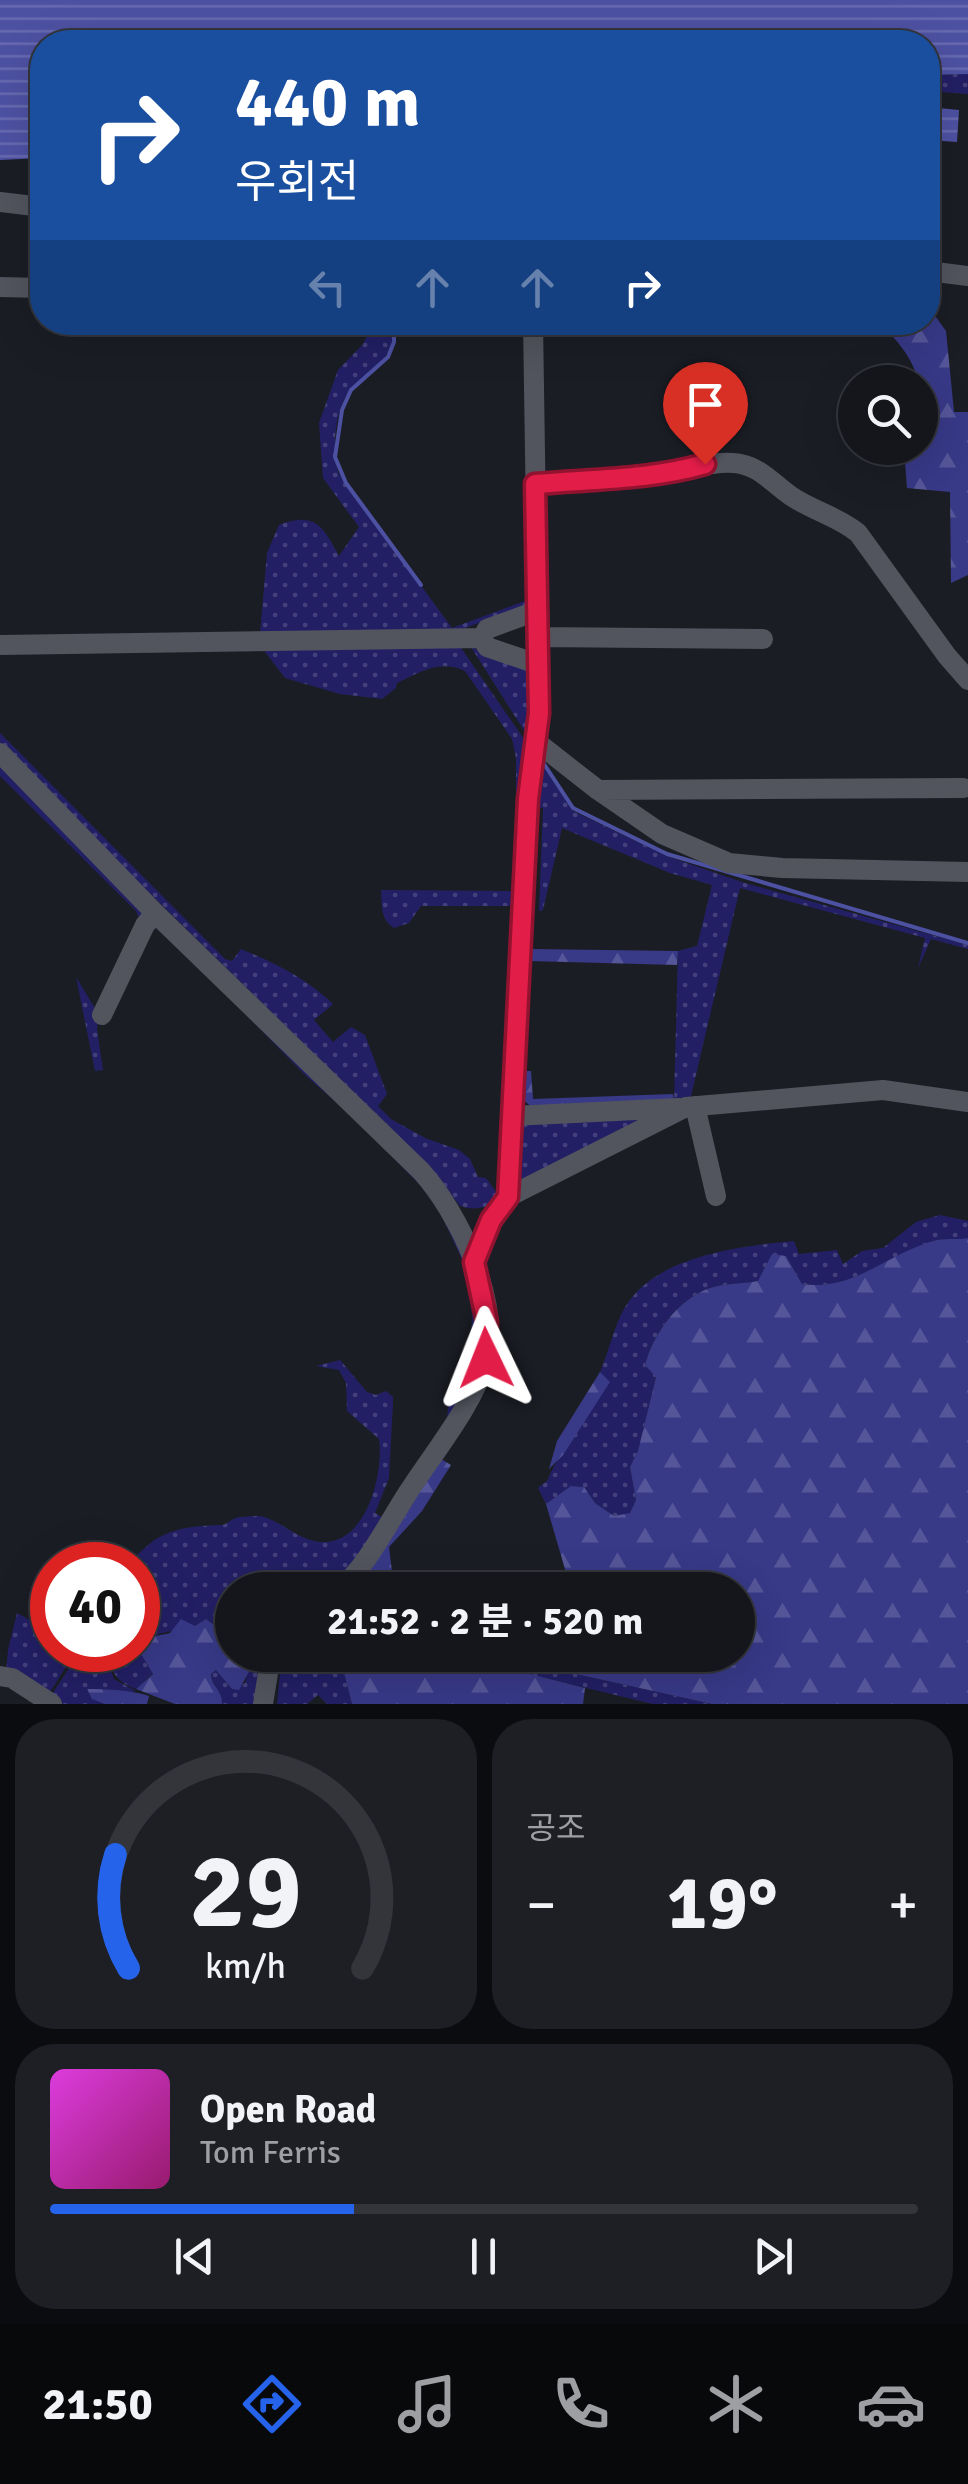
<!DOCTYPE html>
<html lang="ko">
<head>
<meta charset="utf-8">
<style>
  :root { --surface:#14161c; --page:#1d1f25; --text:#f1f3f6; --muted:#9d9fa3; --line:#33353b; --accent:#2563eb }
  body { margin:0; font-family:Signika,"Noto Sans KR",sans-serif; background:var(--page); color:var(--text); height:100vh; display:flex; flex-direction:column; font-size:38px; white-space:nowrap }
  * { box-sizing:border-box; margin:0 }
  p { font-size:32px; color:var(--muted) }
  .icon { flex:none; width:55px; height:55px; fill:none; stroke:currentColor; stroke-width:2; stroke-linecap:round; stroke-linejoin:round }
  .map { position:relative; height:1704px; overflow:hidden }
  .panel { display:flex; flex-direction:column; gap:15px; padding:15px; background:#0b0c0f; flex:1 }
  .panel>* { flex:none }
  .banner { position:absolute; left:30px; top:30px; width:910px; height:305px; border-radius:40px; box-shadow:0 10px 40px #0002,0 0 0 2px var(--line); background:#1a4fa0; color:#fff; overflow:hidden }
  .fabs { position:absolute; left:838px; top:365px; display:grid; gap:20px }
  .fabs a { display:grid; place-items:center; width:100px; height:100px; border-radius:50%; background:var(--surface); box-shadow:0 10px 40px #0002,0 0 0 2px var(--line); font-size:50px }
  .speed { position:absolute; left:30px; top:1542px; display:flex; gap:20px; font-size:50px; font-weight:700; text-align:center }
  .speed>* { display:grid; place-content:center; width:130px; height:130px; border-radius:50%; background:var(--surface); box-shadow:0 10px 40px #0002,0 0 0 2px var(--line); line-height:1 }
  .speed .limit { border:15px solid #d22; background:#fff; color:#111 }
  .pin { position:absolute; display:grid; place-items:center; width:85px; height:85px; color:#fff; margin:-102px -42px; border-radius:50% 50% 50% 0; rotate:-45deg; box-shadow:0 0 10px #0007 }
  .pin .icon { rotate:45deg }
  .me { position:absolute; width:110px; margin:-55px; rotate:358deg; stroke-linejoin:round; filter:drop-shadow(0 0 8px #0008) }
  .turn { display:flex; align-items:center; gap:35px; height:210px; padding:0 40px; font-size:45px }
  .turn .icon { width:130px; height:130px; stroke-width:2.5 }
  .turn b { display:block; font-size:70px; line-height:85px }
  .lanes { display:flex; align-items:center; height:95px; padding:0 40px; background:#0003; justify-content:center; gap:50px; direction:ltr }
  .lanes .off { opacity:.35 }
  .big { font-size:75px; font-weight:700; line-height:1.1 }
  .panel .card { flex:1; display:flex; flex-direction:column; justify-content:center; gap:15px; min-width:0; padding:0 35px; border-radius:40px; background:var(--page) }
  .panel .dial { align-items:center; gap:0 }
  .dial svg { height:260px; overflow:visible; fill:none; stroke:var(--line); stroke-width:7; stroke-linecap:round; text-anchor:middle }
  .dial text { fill:var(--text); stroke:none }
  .song { display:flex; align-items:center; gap:30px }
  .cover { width:120px; height:120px; border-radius:15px; background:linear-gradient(135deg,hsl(300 70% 55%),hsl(320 70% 35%)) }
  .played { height:10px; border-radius:5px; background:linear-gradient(90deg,var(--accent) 35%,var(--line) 35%) }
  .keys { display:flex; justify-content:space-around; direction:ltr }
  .heat { display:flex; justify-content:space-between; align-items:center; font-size:55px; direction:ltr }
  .panel .tiles { flex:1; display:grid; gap:15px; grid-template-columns:1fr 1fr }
  .card:last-child { grid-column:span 2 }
  .trip { position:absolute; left:215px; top:1572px; width:540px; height:100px; border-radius:50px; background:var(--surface); box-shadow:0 10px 40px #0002,0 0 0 2px var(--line); font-weight:700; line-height:100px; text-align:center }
  .dock { display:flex; height:160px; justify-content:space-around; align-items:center; background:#08090b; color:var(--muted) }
  .dock .icon { width:70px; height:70px }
  .dock .selected { color:var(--accent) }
  .dock b { font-size:45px; color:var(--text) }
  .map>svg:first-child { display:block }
  .grass { fill:url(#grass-dots) }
  .forest { fill:url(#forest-firs) }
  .water { fill:url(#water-rules) }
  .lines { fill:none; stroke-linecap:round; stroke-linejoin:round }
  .stream { stroke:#4d51a2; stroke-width:4 }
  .minor { stroke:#52545e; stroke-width:20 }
  .route-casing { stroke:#92132f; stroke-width:25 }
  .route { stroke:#e11d48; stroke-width:18 }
</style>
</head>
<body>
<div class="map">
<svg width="968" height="1704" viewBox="0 0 968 1704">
  <defs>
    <pattern id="grass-dots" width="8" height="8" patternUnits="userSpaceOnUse" patternTransform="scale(2.5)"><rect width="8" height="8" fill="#221f65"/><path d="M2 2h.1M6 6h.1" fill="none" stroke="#43407c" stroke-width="1.8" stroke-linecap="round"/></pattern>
    <pattern id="forest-firs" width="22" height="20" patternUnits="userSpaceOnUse" patternTransform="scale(2.5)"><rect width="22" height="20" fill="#383987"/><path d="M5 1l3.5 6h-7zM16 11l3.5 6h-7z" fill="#555699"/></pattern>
    <pattern id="water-rules" width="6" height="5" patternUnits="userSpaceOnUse" patternTransform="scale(2.5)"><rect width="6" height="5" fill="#4d51a2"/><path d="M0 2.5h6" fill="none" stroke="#676ab0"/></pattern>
  </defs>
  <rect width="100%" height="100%" fill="#1b1d25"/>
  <path class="grass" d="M968 74V94L928 91V75Z
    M373 323H393C398 357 373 366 353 387 334 407 332 447 338 472L452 628 525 601 528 596V605L454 632 260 634 267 553 279 525C316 511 323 527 339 556L359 527 323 478 319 423 338 370 363 344Z
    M457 642 528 745 508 1106 503 1105 514 906H421L409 923 394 928C380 919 382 905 381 890L516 891V758L512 739 465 671C440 659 420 672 397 683L396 688 382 699 340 694 285 678 259 644Z
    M471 647 529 670V731L525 732Z
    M0 733 225 959 232 961 241 949C275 963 306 978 333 1004L314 1020 333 1042 351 1027 365 1035 387 1094 378 1106 391 1119 425 1138 459 1150 470 1159 478 1177 486 1178 501 1199C493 1207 470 1212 459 1205L446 1187 305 1045 0 747Z
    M538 759 573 811 669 857 745 883 968 945V949L931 939 918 968 925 938 740 888 690 1100 674 1101 678 951 697 946 712 885 670 873 562 828 543 910 539 911 543 808 536 807Z
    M0 763 148 914 140 920 136 911 0 776Z
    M152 921 428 1188 468 1259 480 1327 476 1369 447 1420 448 1408 470 1367 472 1314 464 1264 440 1212 421 1186 352 1116 306 1076 186 953 149 922Z
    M76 977 99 1015 97 1029 103 1070 95 1071Z
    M657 1113 518 1183 519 1121Z
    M940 1215 968 1221V1238C958 1240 947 1238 937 1240 890 1253 853 1292 802 1284L786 1256 766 1269 758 1281C742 1284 724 1283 710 1288 678 1299 653 1333 645 1365L656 1376 638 1452 630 1467 636 1500 630 1514 614 1516 595 1503 584 1487 572 1486 546 1504 538 1488 548 1480C550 1468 599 1399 609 1383L600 1372C610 1350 615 1319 630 1300 663 1255 743 1246 794 1241L799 1254 837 1250 843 1264 862 1251 883 1248 916 1222Z
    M340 1360 367 1392 376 1395 386 1391 393 1397V1402L389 1478 375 1513 384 1518 343 1579 329 1590H232V1631L222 1630 206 1619 195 1626 153 1635 146 1663 153 1673 136 1689C119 1682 114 1677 109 1660L121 1661 127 1650H138V1633L143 1623 138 1618V1565H124C133 1560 140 1552 148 1545 170 1527 195 1526 221 1525 227 1525 233 1517 241 1517 247 1517 259 1515 264 1517 284 1523 298 1540 320 1542 367 1546 384 1472 379 1439L347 1411 346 1383 339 1370 316 1366Z
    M17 1613 52 1632V1650H77L48 1695 6 1674 8 1650Z
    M81 1650 107 1661 114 1679 136 1691 125 1693 87 1689 92 1698 105 1704H61L50 1697Z
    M258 1655H263L259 1704H222C223 1692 212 1686 211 1674L216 1670 232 1689 245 1683 249 1667Z
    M286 1655H334L343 1669 352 1704H327L318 1695 307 1704H277L280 1674Z
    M448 1655H490L712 1704H653Z"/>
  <path class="forest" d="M928 306 946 331 954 412H968V575L951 583 950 492 907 488 905 461 873 460 867 453 874 448H920C920 385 927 370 880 323L928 322Z
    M530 949 678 951 677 965 530 961Z
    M525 1071H531L533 1099 673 1094 674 1101 534 1109 521 1098Z
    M968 1238V1704H712L490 1655H738V1590H355L441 1459 451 1465 422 1511 389 1547 394 1588 567 1576 546 1504 571 1486 584 1487 595 1503 614 1516 630 1513 636 1500 630 1467 638 1451 656 1377 645 1365C653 1334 678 1299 710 1288 724 1283 742 1284 758 1281L772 1254 786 1256 802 1284C854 1292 889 1252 937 1240 947 1238 958 1240 968 1238Z
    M600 1372 610 1382 563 1455 549 1469 557 1441Z
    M181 1619 195 1626 206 1619 221 1630 232 1631V1655H258L239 1690 232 1689 216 1670 211 1674C211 1686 223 1691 222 1704H175L136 1689 153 1674 140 1652C144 1634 155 1637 170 1633Z
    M334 1655H455L585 1688 583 1704H352L343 1669Z
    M87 1689C106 1689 133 1690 149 1696L147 1704H105L92 1699Z"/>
  <path class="water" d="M0 0H968V74L928 75V42H42V158L0 160Z
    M928 107 959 110 957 142 928 140Z"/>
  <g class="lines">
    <path class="stream" d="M394 322V342L388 357 351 390 342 410 335 457 346 483 421 585
      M542 761 573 808 667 854 968 943"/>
    <path class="minor" d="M0 202 42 207
      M928 271 968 276
      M0 287 42 288
      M535 484C578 480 622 479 665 473 688 471 709 461 733 463 758 464 772 483 791 496 813 511 837 516 858 533L947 656 968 680
      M536 611 487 629 482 638 487 647 537 664
      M537 637 763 639
      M0 645 482 638
      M534 740 598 790 662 834 729 863 782 868 968 872
      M0 753 155 913 421 1171C459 1213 501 1302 486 1360 474 1404 434 1452 409 1491 388 1523 368 1565 339 1590
      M598 790 963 788
      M102 1015 145 925 155 913
      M695 1106 716 1196
      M512 1116 679 1108
      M508 1197 528 799 539 713 533 322
      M475 1262 491 1221 508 1197 686 1107 883 1090 968 1102
      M0 1676 12 1678 52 1704
      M263 1704 271 1655"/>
  </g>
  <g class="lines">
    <g class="route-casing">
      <path id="route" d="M486 1358 487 1322 474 1262 491 1220 508 1197 528 799 539 713 535 484C592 479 650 480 705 464"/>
    </g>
    <use href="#route" class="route"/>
  </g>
</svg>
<div class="fabs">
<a><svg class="icon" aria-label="search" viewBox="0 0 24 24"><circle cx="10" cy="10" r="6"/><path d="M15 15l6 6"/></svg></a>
</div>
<div class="speed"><div class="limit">40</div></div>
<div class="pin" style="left:705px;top:464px;background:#d93025"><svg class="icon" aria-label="arrive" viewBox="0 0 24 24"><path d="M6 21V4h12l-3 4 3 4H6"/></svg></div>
<svg class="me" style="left:486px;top:1358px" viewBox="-20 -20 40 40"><path d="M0-17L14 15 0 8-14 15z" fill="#e11d48" stroke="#fff" stroke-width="4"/></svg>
<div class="trip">21:52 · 2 분 · 520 m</div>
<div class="banner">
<div class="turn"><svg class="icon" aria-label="right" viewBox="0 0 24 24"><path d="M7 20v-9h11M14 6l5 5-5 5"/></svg><div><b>440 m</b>우회전</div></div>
<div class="lanes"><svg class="icon off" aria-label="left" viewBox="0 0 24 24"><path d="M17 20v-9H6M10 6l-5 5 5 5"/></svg><svg class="icon off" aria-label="ahead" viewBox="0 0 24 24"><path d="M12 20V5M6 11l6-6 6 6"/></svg><svg class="icon off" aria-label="ahead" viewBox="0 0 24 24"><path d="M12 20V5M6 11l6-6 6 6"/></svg><svg class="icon" aria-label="right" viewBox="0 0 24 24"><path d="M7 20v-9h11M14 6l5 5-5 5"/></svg></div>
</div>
</div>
<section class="panel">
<div class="tiles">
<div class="card dial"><svg viewBox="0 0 100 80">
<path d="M14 69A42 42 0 1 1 86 69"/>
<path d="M14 69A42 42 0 0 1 10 34" stroke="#2563eb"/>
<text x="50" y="56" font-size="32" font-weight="700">29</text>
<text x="50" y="72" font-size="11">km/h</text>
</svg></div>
<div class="card"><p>공조</p>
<div class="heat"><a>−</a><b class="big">19°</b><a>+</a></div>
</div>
<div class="card">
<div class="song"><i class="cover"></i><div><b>Open Road</b><p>Tom Ferris</p></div></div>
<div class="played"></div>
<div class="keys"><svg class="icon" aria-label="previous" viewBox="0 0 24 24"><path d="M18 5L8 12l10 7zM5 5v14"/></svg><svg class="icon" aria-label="pause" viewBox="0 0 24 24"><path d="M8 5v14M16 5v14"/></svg><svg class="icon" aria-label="next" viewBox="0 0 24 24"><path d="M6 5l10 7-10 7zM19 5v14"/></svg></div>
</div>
</div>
</section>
<nav class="dock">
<b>21:50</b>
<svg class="icon selected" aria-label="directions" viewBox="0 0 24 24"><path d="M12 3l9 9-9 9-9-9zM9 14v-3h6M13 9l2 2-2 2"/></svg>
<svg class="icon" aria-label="music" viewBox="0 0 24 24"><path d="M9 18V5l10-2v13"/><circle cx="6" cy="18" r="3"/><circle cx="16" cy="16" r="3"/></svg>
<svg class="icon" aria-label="phone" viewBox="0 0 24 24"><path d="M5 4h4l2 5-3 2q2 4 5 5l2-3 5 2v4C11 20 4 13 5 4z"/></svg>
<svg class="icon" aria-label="climate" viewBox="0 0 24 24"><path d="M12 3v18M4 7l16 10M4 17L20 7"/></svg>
<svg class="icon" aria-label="car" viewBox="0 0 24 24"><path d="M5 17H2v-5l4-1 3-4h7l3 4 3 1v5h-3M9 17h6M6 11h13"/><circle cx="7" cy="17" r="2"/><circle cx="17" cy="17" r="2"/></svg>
</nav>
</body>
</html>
